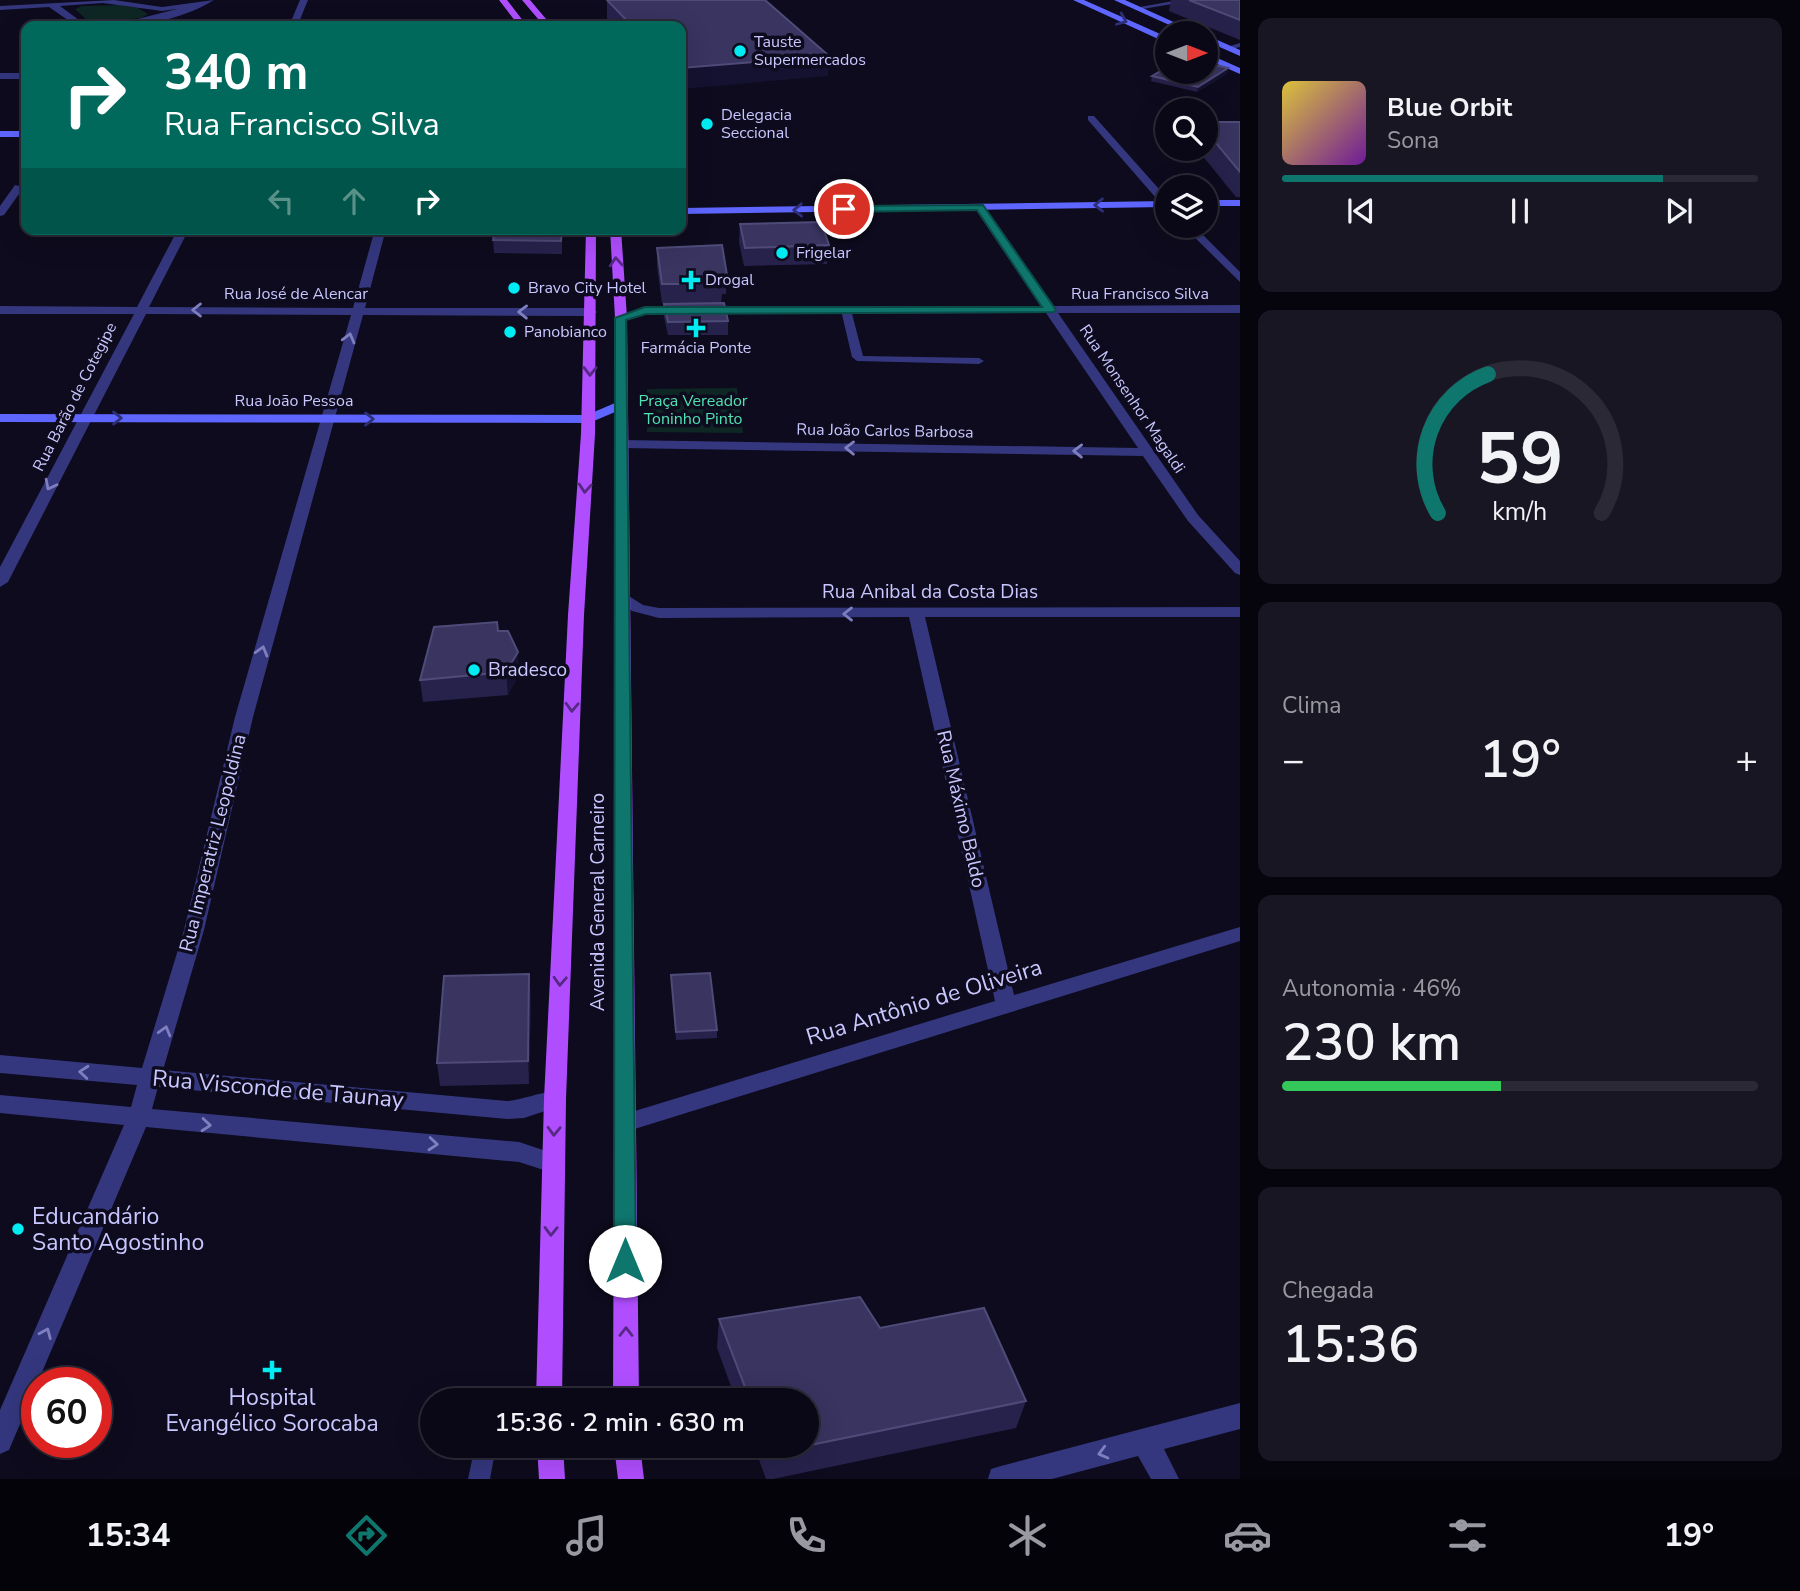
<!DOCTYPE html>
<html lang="pt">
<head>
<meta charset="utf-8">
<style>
  :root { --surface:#0a0816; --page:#181623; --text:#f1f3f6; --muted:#999aa1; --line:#2a2935; --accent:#0f766e }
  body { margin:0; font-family:"Nunito Sans",sans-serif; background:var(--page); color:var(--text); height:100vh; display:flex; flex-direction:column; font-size:26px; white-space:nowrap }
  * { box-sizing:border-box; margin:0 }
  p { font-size:23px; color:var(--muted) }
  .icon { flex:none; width:38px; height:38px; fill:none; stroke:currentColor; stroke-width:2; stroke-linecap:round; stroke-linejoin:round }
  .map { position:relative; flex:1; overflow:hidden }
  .drawer { display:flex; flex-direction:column; gap:18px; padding:18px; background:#06040c; width:560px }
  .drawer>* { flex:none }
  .top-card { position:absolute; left:21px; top:21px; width:665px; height:214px; border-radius:14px; box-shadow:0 7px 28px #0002,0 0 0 2px var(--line); background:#00695c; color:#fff; overflow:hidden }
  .needle { width:46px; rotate:90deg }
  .tools { position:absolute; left:1155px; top:21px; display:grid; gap:14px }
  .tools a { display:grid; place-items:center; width:63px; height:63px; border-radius:50%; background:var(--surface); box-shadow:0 7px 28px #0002,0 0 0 2px var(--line); font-size:35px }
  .speed { position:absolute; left:21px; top:1367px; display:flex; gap:14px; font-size:35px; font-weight:700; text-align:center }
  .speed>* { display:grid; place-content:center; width:91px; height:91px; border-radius:50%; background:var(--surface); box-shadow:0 7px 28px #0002,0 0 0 2px var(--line); line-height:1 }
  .speed .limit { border:10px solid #d22; background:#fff; color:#111 }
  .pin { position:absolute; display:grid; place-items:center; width:60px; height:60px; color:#fff; margin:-30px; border:4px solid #fff; border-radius:50%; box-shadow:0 2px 7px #0007 }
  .me { position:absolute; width:77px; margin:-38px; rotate:0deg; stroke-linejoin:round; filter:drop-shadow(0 0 5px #0008) }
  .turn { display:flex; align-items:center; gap:24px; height:147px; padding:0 28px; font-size:32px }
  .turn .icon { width:91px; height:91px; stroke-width:2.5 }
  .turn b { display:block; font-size:49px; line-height:60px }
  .lanes { display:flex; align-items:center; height:66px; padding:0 28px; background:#0003; justify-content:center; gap:35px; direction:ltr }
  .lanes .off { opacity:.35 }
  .big { font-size:52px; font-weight:600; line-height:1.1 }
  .drawer .tile { flex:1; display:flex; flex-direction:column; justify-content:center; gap:10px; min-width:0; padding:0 24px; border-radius:14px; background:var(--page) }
  .drawer .dial { align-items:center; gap:0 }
  .dial svg { height:182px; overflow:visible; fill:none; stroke:var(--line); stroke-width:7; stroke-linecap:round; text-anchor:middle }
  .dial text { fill:var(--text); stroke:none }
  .song { display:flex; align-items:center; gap:21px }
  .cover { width:84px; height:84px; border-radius:10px; background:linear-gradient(135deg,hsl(50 70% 55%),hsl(280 70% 35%)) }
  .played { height:7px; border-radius:4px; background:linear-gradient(90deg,var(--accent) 80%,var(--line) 80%) }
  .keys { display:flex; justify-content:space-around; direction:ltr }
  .heat { display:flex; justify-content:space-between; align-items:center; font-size:38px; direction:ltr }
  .charge { height:10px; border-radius:5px; background:linear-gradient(90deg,#34c759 46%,var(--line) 0) }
  .trip { position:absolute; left:420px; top:1388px; width:399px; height:70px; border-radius:35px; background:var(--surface); box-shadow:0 7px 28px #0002,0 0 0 2px var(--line); font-weight:600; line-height:70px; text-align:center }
  .dock { display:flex; height:112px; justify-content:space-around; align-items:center; background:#040309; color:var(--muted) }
  .dock .icon { width:49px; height:49px }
  .dock .selected { color:var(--accent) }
  .dock b { font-size:32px; color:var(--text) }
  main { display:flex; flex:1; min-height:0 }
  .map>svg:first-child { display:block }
  .green { fill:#0e2724 }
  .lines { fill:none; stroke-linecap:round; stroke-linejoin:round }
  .lane { fill:#34377e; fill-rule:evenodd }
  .street { fill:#34377e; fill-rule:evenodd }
  .secondary { fill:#5e66ff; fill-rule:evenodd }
  .primary { fill:#b04eff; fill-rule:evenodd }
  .wall { fill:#27224c }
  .shaded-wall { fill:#151231 }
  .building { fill:#393460; stroke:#4f4b79; stroke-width:2 }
  .oneway { stroke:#2d2f77 }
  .oneway2 { stroke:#562983 }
  .oneway3 { stroke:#7e7fbe }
  .route { fill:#0f766e; stroke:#0a4d48; stroke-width:2 }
  .poi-dot { fill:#00ecf2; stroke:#0d0b1d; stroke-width:2.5 }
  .labels { text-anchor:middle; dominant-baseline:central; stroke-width:7; stroke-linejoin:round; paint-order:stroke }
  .far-poi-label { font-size:16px; fill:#c9c7ff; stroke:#0d0b1d; text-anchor:start }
  .far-street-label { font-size:16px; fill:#c9c7ff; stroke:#0d0b1d }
  .far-park-label { font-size:16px; fill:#50e2b2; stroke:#0d0b1d }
  .street-label { font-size:19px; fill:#c9c7ff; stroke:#0d0b1d }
  .poi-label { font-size:19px; fill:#c9c7ff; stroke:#0d0b1d; text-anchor:start }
  .near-street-label { font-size:23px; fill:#c9c7ff; stroke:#0d0b1d }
  .near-poi-label { font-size:23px; fill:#c9c7ff; stroke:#0d0b1d; text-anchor:start }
</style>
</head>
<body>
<main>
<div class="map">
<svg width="1240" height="1479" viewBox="0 0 1240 1479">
  <rect width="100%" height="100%" fill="#0d0b1d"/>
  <path class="green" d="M118 5 138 8 148 14 141 18 96 23 89 22 75 9 82 6Z
    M737 388 743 433 647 432V389Z"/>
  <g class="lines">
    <path class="lane" d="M1179 0H1195L1137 10 1134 8Z
      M1240 43V47L1227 50 1224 48Z
      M846 307 851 310 863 356 979 358 984 361 979 364 857 361 852 357 841 310Z
      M475 1446H496L490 1479H468Z"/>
    <path class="street" d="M114 0 162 7 214 0C186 18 143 27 110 26L177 9 162 11 103 3 60 6 87 26 75 25 49 7 0 10V6Z
      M300 0H308L299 22 405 20 419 26H289Z
      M0 73H26V79H0Z
      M1088 116H1094L1167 198V207L1163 206 1088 120Z
      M15 185 24 187 4 215 0 216V206Z
      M979 204 983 205 1053 306 1240 305V313H1058L1198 515 1240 561V575L1235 573 1188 521 1143 456 622 448 615 444 622 440 1138 448 1046 313 646 314 621 322 615 318 645 306H1041L974 207Z
      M1183 226H1194L1240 272V282Z
      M178 229H189L149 307 353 308 375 229H386L365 308H591L597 312 591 316 363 315 253 717 204 930 163 1070 507 1101C524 1100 549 1088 563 1093L566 1099 563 1105 524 1118 507 1119 158 1087 152 1109 519 1142 561 1156 564 1163 561 1170 553 1173 519 1162 146 1127 9 1450 0 1454V1410L124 1125 0 1113V1095L131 1107 137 1085 0 1073V1055L142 1068 184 930 235 717 351 315 146 314 8 582 0 587V567L134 314H0V306L137 307Z
      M624 593 643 605 659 608 1240 607V617H925L1014 995 1240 927V941L625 1132 617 1130 614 1123 617 1116 625 1114 995 1001 909 617 659 618 632 611 616 598Z
      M1240 1403V1429L1164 1449 1179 1479H1151L1138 1456 1052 1479H988L991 1469 1001 1466Z"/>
    <path class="secondary" d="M1073 0H1084L1167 37V43Z
      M1114 0H1125L1198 33H1187Z
      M1206 35 1240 50V56L1206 41Z
      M1206 53 1240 68V74L1206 59Z
      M0 131H26V137H0Z
      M1206 200H1240V206H1206Z
      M1167 201V207L681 214V208Z
      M622 400 627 401V407L589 423 0 422V414L587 415Z"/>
    <path class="primary" d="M499 0H507L527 26H519Z
      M522 0H530L552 26H544Z
      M586 229H596L595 434 584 615 566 1099 562 1400H536L544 1099 568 615 581 434Z
      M610 229H621L627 318 639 1400H613L616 598 615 318Z
      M537 1446H563L565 1479H539Z
      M614 1446H640L644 1479H618Z"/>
  </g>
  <path class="wall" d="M607 0 829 56 828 76 681 26H613L607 19Z
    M1171 0H1240V40L1169 11Z
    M1228 68 1227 74 1197 92 1151 81 1152 76Z
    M1206 122H1240V197H1236L1197 149H1206Z
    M740 224 829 245 827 264 744 266 739 242Z
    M562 229V254L494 253 493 240Z
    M657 248 727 275 726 294H722L721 303H662L657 266Z
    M664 304 728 321V335H668L664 317Z
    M498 631 519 674 508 695 423 702 420 680Z
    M529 974 531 997 529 1084 440 1086 437 1063Z
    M671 975 717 1030V1038L676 1040Z
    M719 1319 880 1328 1026 1401 1016 1428 773 1479H766L754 1446H807V1400H736L717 1348Z"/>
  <path class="shaded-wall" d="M829 56 828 76 681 89V68Z
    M1228 68 1227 74 1197 92 1198 87Z
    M518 652 519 674 508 695 506 672Z
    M529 974 531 997 529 1084 528 1061Z"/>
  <path class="building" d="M607 0H765L829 56 681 68V26H632Z
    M1189 0H1240V20Z
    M1206 63 1228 68 1198 87 1152 76 1167 67V72H1206Z
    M1206 122H1240V172L1206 131Z
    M821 222 829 245 745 248 740 224Z
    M495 229H562L561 241 493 240Z
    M722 245 727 275H720L722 284H662L657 248Z
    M724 303 728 321 668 322 664 304Z
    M497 622 498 631H508L518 652 506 672 420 680 434 627Z
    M710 973 717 1030 676 1032 671 975Z
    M529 974 528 1061 437 1063 444 976Z
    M860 1297 880 1328 984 1308 1026 1401 771 1453 768 1446H807V1400H750L719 1319Z"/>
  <defs><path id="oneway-chevron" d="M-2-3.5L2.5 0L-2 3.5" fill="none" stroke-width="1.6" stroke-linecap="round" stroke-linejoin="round" transform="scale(1.75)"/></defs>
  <g class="oneway">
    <use href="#oneway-chevron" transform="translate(1122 20) rotate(23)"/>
    <use href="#oneway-chevron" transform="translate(1099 205) rotate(179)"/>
    <use href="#oneway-chevron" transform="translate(798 210) rotate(179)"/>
    <use href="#oneway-chevron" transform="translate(117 418)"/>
    <use href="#oneway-chevron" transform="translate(369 419)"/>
  </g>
  <g class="oneway2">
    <use href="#oneway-chevron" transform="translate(616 262) rotate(-94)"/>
    <use href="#oneway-chevron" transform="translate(590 371) rotate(91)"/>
    <use href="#oneway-chevron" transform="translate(585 488) rotate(94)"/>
    <use href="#oneway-chevron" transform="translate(572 707) rotate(92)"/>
    <use href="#oneway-chevron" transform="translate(560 981) rotate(93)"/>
    <use href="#oneway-chevron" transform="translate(554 1131) rotate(92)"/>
    <use href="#oneway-chevron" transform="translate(551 1231) rotate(91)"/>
    <use href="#oneway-chevron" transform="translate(626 1332) rotate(-90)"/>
  </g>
  <g class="oneway3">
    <use href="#oneway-chevron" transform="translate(197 310) rotate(180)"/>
    <use href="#oneway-chevron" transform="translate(523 312) rotate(-179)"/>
    <use href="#oneway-chevron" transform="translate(349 338) rotate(-75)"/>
    <use href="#oneway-chevron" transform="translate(850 448) rotate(-179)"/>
    <use href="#oneway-chevron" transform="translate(1078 451) rotate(-179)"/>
    <use href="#oneway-chevron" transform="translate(50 485) rotate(117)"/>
    <use href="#oneway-chevron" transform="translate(848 614) rotate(-180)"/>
    <use href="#oneway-chevron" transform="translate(262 651) rotate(-74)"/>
    <use href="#oneway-chevron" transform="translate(165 1031) rotate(-74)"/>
    <use href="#oneway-chevron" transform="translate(84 1072) rotate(-175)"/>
    <use href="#oneway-chevron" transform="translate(206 1125) rotate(5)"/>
    <use href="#oneway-chevron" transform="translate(433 1144) rotate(5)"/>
    <use href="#oneway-chevron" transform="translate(46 1333) rotate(-67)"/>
    <use href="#oneway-chevron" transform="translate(1103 1453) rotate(165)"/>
  </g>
  <path class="route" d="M983 205 1056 310 1054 312 646 314 626 320 636 1261 633 1268 625 1271 618 1268 614 1261 615 318 645 307H1042L977 210 844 212 839 209 844 206Z"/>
  <g class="poi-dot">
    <circle cx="740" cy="51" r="7"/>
    <circle cx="707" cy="124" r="7"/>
    <circle cx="782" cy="253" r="7"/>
    <path d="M687.5 269.5h7v7h7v7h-7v7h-7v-7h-7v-7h7z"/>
    <circle cx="514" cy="288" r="7"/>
    <path d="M692.5 317.5h7v7h7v7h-7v7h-7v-7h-7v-7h7z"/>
    <circle cx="510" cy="332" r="7"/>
    <circle cx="474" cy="670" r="7"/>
    <circle cx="18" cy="1229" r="7"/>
    <path d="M268.5 1359.5h7v7h7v7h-7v7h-7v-7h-7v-7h7z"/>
  </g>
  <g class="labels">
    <g class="far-poi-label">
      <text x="754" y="42">Tauste<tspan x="754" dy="18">Supermercados</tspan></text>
      <text x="721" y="115">Delegacia<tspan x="721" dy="18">Seccional</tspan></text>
      <text x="796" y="253">Frigelar</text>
      <text x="705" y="280">Drogal</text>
      <text x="528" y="288">Bravo City Hotel</text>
      <text x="524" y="332">Panobianco</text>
      <text x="696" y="348" text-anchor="middle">Farmácia Ponte</text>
    </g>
    <g class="far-street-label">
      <text x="296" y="294">Rua José de Alencar</text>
      <text x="1140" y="294">Rua Francisco Silva</text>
      <text transform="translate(75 397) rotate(-63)">Rua Barão de Cotegipe</text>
      <text transform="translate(1132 399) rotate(56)">Rua Monsenhor Magaldi</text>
      <text x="294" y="401">Rua João Pessoa</text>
      <text transform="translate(885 431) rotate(1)">Rua João Carlos Barbosa</text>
    </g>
    <g class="far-park-label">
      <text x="693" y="401">Praça Vereador<tspan x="693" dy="18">Toninho Pinto</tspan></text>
    </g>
    <g class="street-label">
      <text x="930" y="592">Rua Anibal da Costa Dias</text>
      <text transform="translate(961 809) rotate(77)">Rua Máximo Baldo</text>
      <text transform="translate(213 843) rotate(-76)">Rua Imperatriz Leopoldina</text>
      <text transform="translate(598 902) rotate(-90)">Avenida General Carneiro</text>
    </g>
    <g class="poi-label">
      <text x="488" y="670">Bradesco</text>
    </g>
    <g class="near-street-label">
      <text transform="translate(924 1002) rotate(-17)">Rua Antônio de Oliveira</text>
      <text transform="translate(278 1089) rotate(5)">Rua Visconde de Taunay</text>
    </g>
    <g class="near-poi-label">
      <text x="32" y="1216">Educandário<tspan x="32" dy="26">Santo Agostinho</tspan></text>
      <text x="272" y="1397" text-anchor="middle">Hospital<tspan x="272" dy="26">Evangélico Sorocaba</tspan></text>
    </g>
  </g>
</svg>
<div class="tools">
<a><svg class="needle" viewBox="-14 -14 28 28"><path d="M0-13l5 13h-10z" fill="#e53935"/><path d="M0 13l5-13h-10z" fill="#999aa1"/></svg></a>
<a><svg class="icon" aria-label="search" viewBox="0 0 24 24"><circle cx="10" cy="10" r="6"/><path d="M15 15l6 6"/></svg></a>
<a><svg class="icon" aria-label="layers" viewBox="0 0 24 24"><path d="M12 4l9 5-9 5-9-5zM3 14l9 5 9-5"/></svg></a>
</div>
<div class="speed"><div class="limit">60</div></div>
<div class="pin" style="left:844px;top:209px;background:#d93025"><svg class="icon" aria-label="arrive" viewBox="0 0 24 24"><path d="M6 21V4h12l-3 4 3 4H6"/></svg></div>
<svg class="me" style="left:625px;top:1261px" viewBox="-20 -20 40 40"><circle r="19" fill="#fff"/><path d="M0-13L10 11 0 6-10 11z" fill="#0f766e"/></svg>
<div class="trip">15:36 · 2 min · 630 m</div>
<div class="top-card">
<div class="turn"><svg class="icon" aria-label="right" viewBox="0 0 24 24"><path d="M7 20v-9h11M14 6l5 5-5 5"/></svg><div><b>340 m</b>Rua Francisco Silva</div></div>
<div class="lanes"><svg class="icon off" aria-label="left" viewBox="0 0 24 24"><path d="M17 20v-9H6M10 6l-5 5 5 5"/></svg><svg class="icon off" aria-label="ahead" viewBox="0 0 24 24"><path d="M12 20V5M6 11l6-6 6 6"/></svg><svg class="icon" aria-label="right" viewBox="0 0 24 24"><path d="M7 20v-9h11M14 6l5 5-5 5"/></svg></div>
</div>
</div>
<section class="drawer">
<div class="tile">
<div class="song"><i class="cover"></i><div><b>Blue Orbit</b><p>Sona</p></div></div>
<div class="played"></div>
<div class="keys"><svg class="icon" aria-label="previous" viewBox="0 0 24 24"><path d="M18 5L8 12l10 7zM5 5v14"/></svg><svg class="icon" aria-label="pause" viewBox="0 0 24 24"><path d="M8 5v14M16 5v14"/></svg><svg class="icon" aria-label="next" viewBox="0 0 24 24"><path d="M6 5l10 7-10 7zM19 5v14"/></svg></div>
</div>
<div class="tile dial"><svg viewBox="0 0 100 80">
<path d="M14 69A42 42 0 1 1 86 69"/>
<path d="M14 69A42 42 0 0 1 36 8" stroke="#0f766e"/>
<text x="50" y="56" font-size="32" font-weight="700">59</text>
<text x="50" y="72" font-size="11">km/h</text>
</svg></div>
<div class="tile"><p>Clima</p>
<div class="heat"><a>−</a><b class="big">19°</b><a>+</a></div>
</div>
<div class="tile"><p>Autonomia · 46%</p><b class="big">230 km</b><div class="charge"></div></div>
<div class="tile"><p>Chegada</p><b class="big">15:36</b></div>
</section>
</main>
<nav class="dock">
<b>15:34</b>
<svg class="icon selected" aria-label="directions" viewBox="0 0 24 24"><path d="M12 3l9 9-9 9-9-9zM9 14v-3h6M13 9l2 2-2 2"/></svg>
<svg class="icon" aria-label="music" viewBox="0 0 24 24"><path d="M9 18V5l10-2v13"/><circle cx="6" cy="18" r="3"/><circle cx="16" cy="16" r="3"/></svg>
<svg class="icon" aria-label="phone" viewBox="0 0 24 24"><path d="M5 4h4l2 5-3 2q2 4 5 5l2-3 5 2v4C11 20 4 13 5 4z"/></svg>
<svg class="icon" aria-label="climate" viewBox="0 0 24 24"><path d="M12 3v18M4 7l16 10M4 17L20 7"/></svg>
<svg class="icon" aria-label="car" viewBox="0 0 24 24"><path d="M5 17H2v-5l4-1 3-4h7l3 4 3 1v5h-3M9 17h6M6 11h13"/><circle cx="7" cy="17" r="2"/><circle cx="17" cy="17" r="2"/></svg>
<svg class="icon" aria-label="filters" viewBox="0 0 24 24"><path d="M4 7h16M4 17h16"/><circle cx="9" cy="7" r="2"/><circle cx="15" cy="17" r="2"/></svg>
<b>19°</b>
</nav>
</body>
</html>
